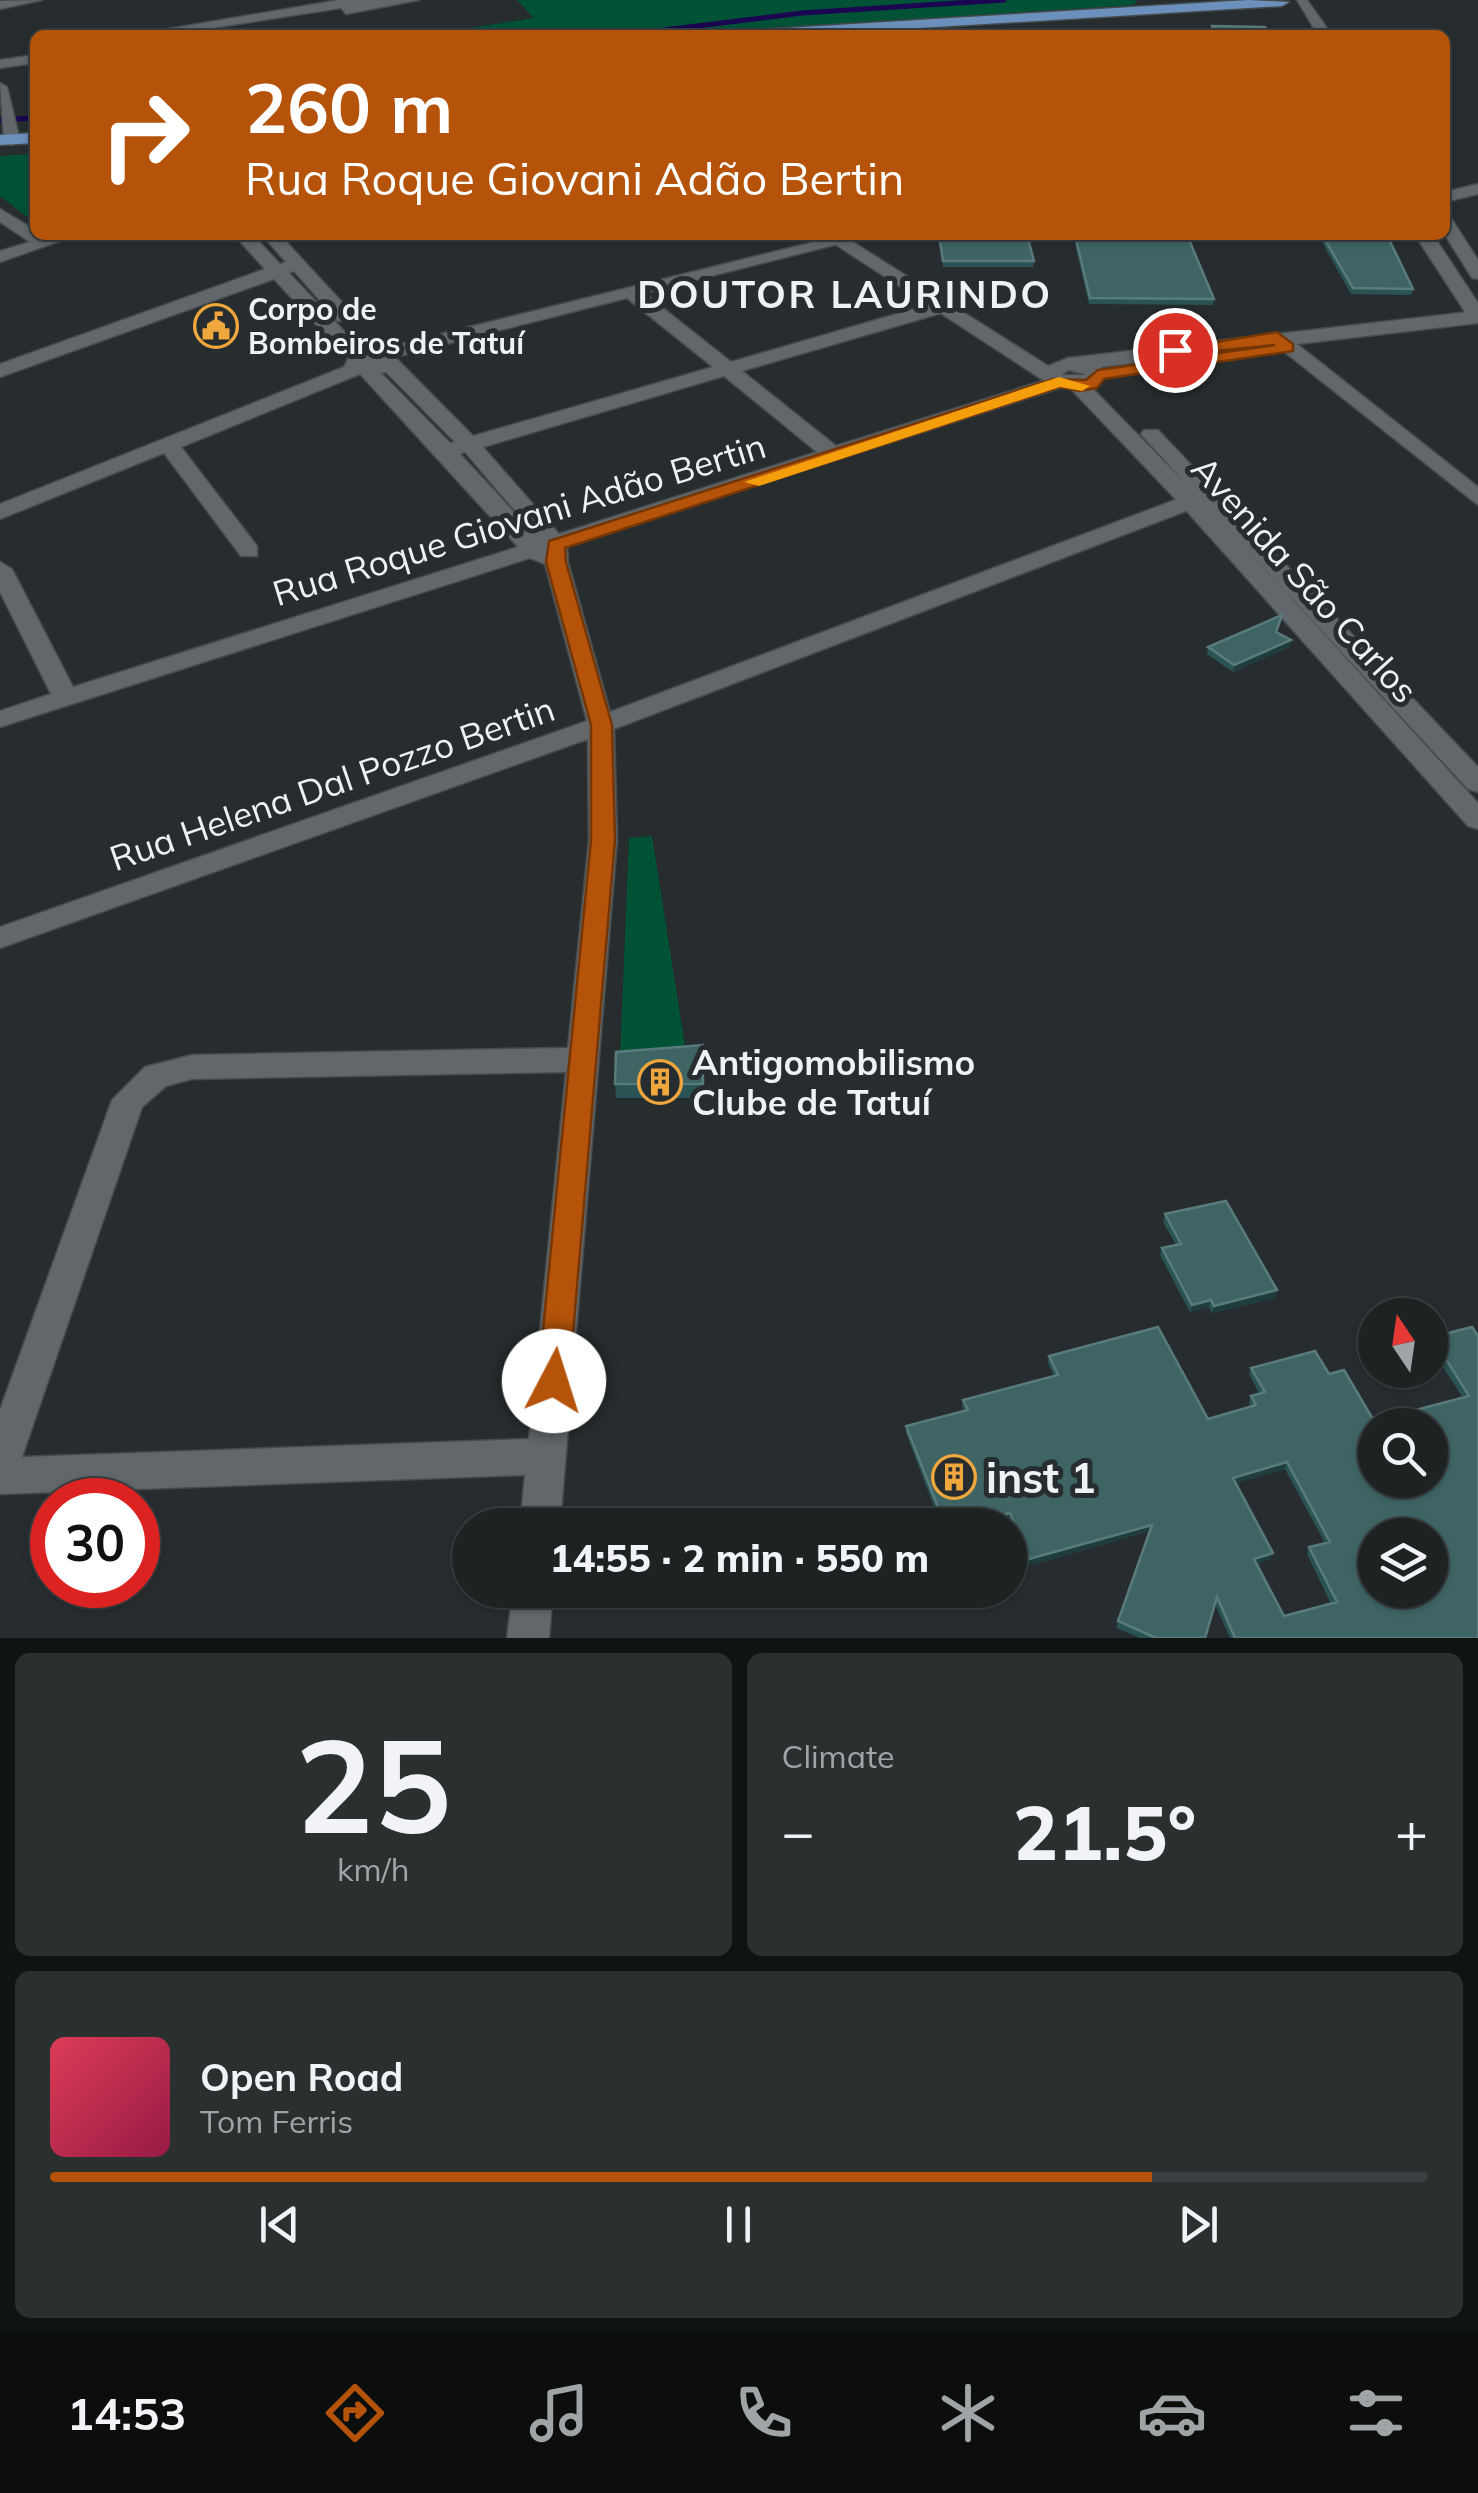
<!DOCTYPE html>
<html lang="en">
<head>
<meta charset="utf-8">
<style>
  :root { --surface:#1d2223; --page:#2a2f30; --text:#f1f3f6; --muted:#a0a4a6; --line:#3b3f41; --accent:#b45309 }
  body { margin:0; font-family:Mulish,sans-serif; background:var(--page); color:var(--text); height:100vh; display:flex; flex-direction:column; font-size:38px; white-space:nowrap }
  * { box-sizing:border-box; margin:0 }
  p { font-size:32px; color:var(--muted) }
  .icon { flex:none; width:55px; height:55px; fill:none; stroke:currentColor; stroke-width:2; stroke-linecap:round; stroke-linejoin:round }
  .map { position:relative; height:1638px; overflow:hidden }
  .side { display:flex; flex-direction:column; gap:15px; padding:15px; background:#101313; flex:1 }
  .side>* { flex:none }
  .banner { position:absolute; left:30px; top:30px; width:1420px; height:210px; border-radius:15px; box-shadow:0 2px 8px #0004,0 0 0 2px var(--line); background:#b45309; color:#fff; overflow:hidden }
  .needle { width:65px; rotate:347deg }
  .tools { position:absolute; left:1358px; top:1298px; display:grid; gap:20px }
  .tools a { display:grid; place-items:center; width:90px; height:90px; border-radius:50%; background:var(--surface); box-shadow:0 2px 8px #0004,0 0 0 2px var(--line); font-size:50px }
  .speed { position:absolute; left:30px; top:1478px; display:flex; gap:20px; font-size:50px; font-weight:700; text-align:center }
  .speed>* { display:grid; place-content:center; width:130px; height:130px; border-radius:50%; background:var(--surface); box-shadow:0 2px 8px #0004,0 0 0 2px var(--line); line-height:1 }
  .speed .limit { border:15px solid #d22; background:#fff; color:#111 }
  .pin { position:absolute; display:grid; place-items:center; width:85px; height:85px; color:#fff; margin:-42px; border:5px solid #fff; border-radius:50%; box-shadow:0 2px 10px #0007 }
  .me { position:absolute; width:110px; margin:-55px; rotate:5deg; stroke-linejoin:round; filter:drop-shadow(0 0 8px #0008) }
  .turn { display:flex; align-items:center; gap:35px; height:210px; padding:0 50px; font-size:45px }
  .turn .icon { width:130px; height:130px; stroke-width:2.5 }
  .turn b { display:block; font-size:70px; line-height:85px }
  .big { font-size:75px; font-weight:800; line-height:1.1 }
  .side .card { flex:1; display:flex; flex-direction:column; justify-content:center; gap:15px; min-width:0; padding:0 35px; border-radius:15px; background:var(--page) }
  .side .dial { align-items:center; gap:0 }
  .dial b { font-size:130px; line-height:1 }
  .song { display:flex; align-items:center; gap:30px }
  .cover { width:120px; height:120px; border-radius:15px; background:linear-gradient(135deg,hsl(350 70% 55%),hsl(340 70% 35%)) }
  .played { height:10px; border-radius:5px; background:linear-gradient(90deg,var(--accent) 80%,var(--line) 80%) }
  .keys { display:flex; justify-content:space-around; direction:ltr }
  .heat { display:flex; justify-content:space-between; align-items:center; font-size:55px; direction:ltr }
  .side .tiles { flex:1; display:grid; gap:15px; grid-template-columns:1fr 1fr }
  .card:last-child { grid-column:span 2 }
  .trip { position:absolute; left:452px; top:1508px; width:575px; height:100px; border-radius:50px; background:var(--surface); box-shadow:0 2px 8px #0004,0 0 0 2px var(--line); font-weight:800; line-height:100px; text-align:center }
  .tab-bar { display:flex; height:160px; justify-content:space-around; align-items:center; background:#0c0e0e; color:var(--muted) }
  .tab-bar .icon { width:70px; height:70px }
  .tab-bar .current { color:var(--accent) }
  .tab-bar b { font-size:45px; color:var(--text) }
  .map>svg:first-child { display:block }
  .green { fill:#005237 }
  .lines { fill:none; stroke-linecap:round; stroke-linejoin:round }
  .stream { stroke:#1b0451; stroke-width:5 }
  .minor-casing { stroke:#454a4c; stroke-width:3 }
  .secondary-casing { stroke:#454a4c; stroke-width:3 }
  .primary-casing { stroke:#454a4c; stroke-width:3 }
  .minor { fill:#61676a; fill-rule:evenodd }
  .secondary { fill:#61676a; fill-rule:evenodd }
  .primary { fill:#6b90bb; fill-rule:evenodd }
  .wall { fill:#295453; fill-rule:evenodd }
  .shaded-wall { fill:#1f3d3d }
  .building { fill:#3e6564; stroke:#5a7b7b; stroke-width:2.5; fill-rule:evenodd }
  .route { fill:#b45309; stroke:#753606; stroke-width:2.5 }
  .slow { fill:#f59e0b }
  .labels { text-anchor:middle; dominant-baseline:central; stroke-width:10; stroke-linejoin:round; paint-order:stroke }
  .far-poi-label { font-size:30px; font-weight:bold; fill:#eef2f4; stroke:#272d2f; text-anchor:start }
  .street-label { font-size:35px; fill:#eef2f4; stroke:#272d2f }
  .poi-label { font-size:35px; font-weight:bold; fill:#eef2f4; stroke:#272d2f; text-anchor:start }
  .far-district-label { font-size:38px; font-weight:bold; letter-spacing:2.5px; fill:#eef2f4; stroke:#272d2f }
  .near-poi-label { font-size:42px; font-weight:bold; fill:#eef2f4; stroke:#272d2f; text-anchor:start }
</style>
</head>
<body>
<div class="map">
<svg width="1478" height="1638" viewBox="0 0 1478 1638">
  <rect width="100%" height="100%" fill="#272d2f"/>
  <path class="green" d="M517 0H1137L1134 5 665 35H424L534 18Z
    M35 154V223L0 196V156Z
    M652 836 686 1052 620 1059 629 838Z"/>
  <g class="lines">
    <path class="stream" d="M624 35 802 13 1004 0
      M0 120 35 118"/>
    <g class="minor-casing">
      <path id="minor" d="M42 0 0 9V1Z
        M339 0H419L346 14 341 8 167 35H133Z
        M1297 0H1307L1332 35H1318Z
        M35 55V63L0 68V60Z
        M0 83 7 87 20 140 12 145 4 140Z
        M1478 184V194L1445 202V192Z
        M0 209 35 230V235H77L0 262V251L30 242 0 222Z
        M1445 217 1451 218 1478 260V279L1472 278 1445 235Z
        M234 235H253L280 264 286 262 262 235H280L352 313V321H338L294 271 289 273 360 348H384L842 235V243L644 293 731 362 955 297H969V305L742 371 836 446 1052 378H1066V386L567 546 568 562 610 712 1183 497 1216 494 1227 501 1216 508H1194L614 729 617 840 560 1525H520L525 1475 0 1494V1410L112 1100 145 1067 192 1055 568 1048 589 840 588 739 0 948V927L587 721 545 564 530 558 0 727V711L51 694 0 592V562L12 569 73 687 518 547 360 374 181 447 257 546V556H241L164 453 0 519V504L344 367 348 359 274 279 0 377V364L265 269ZM627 298 713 367 473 436 395 357ZM386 372 455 442 450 443 381 373ZM724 376 817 452 559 534 483 447ZM465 452 540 540 460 454ZM566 1072 529 1439 22 1457 142 1107 166 1086 192 1079Z
        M1415 235H1433L1478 303V323L1471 321Z
        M513 1590H553L549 1638H507Z"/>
    </g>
    <g class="secondary-casing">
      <path id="secondary" d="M821 235H842L1048 366 1068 358 1478 311V323L1297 344 1478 487V505L1277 346 1101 367 1108 374 1094 390 1188 486 1141 434 1144 430H1158L1478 767V792L1468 789 1238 540 1478 803V829L1468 826 1183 507 1071 389 1052 386ZM1069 370 1087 375H1061Z"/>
    </g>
    <g class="primary-casing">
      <path id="primary" d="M1249 0 1289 2 1282 6 804 35H729L736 31Z
        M35 133V143L0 145V135Z"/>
    </g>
    <use href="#minor" class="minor"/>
    <use href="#secondary" class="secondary"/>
    <use href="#primary" class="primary"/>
  </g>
  <path class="wall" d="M939 235 1034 261 1033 267H943Z
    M1073 235H1187L1214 299 1213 305 1089 304Z
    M1318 235H1387L1413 289 1411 295 1351 294Z
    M1277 632 1289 647 1233 672 1207 654 1208 647Z
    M703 1045V1098H616L615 1084Z
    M1165 1214 1277 1290 1275 1298 1212 1313 1209 1307 1190 1312 1160 1255 1162 1248 1176 1245 1163 1222Z
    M1472 1327 1478 1638H1230L1215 1604 1205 1638H1140L1116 1628 1150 1531 1028 1566 1009 1520 991 1525H941L906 1433V1426L964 1411 962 1407 963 1400 1054 1376 1048 1363 1049 1356 1208 1419 1251 1407 1249 1403 1251 1396 1259 1393 1249 1374 1251 1368 1329 1374 1374 1421 1463 1398 1430 1347V1340L1432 1337ZM1285 1469 1325 1543 1309 1547 1307 1554 1331 1604 1284 1616 1256 1564 1270 1559 1236 1483Z"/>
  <path class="shaded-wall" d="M1291 640 1289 647 1233 672 1234 665Z
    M1277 1290 1275 1298 1212 1313 1214 1306Z
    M1211 1300 1209 1307 1190 1312 1192 1305Z
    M1287 1462 1285 1469 1231 1485 1233 1478Z
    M1010 1513 1009 1520 991 1525H967Z
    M1152 1525 1150 1531 1028 1566 1029 1559Z
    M1273 1553 1270 1559 1251 1565 1254 1559Z"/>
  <path class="building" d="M1212 26 1265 27 1270 35H1216Z
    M939 235H1027L1034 261H943Z
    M1075 235H1187L1214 299 1090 298Z
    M1322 235H1387L1413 289 1353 288Z
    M1282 615 1276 632 1291 640 1234 665 1208 647Z
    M703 1045V1084H615L616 1052Z
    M1226 1201 1277 1290 1214 1306 1211 1300 1192 1305 1162 1248 1181 1244 1165 1214Z
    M1158 1327 1208 1419 1256 1405 1251 1396 1265 1392 1251 1368 1315 1351 1329 1374 1344 1370 1374 1421 1469 1396 1432 1337 1472 1327 1478 1336V1638H1235L1217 1597 1205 1638H1156L1118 1621 1152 1525 1029 1559 1010 1513 967 1525H945L906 1426 968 1410 963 1400 1058 1375 1049 1356ZM1375 1425H1430V1480H1375ZM1287 1462 1330 1542 1309 1547 1337 1602 1284 1616 1254 1559 1273 1553 1233 1478ZM1375 1535H1430V1590H1375Z"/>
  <path class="route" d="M1277 332 1293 344V351L1104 379 1097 388 1079 391 1060 387 565 548 566 562 612 725 615 840 569 1381 565 1391 554 1395 543 1391 538 1381 591 840V725L546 562 549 541 1053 379 1086 380 1098 370 1275 345 1175 355 1167 350Z"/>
  <path class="slow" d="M1059 377 1090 386 1082 391 1060 387 759 486 744 482Z"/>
  <defs>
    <g id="civic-ring" transform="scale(2.25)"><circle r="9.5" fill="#272d2f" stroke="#efa73e" stroke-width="1.5"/><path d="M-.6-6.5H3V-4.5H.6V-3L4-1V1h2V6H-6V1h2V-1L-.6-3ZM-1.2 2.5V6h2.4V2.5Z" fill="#efa73e"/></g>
    <g id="building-ring" transform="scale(2.25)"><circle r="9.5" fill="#272d2f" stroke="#efa73e" stroke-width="1.5"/><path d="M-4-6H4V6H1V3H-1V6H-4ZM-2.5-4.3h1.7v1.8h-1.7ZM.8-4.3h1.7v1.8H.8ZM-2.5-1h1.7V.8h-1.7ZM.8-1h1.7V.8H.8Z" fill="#efa73e"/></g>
  </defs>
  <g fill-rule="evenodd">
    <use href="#civic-ring" x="216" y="326"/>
    <use href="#building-ring" x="660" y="1082"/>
    <use href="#building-ring" x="954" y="1477"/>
  </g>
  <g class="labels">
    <g class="far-poi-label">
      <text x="248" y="309">Corpo de<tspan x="248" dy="34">Bombeiros de Tatuí</tspan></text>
    </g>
    <g class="street-label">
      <text transform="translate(519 519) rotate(-17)">Rua Roque Giovani Adão Bertin</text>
      <text transform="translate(1305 579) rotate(48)">Avenida São Carlos</text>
      <text transform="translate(332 783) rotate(-19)">Rua Helena Dal Pozzo Bertin</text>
    </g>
    <g class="poi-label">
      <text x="692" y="1062">Antigomobilismo<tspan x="692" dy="40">Clube de Tatuí</tspan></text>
    </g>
    <g class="far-district-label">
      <text x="845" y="294">DOUTOR LAURINDO</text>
    </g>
    <g class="near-poi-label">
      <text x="986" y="1477">inst 1</text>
    </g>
  </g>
</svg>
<div class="tools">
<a><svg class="needle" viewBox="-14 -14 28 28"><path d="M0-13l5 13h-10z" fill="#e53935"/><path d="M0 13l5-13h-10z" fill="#a0a4a6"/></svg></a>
<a><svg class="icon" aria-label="search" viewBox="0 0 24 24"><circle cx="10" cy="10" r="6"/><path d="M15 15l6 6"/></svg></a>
<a><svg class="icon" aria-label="layers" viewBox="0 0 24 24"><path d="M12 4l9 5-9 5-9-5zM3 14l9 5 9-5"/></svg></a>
</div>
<div class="speed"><div class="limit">30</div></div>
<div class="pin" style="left:1175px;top:350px;background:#d93025"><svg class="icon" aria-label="arrive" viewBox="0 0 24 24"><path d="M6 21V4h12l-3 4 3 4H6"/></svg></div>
<svg class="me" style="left:554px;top:1381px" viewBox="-20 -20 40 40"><circle r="19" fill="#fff"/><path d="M0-13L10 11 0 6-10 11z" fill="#b45309"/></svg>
<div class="trip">14:55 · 2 min · 550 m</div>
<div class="banner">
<div class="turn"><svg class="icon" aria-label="right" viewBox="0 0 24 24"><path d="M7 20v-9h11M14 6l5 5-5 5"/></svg><div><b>260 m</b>Rua Roque Giovani Adão Bertin</div></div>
</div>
</div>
<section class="side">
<div class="tiles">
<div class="card dial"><b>25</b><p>km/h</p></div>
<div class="card"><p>Climate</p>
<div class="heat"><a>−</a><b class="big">21.5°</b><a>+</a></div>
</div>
<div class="card">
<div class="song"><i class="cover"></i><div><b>Open Road</b><p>Tom Ferris</p></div></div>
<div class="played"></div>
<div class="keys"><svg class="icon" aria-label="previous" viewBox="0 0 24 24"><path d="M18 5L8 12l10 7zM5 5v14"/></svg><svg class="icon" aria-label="pause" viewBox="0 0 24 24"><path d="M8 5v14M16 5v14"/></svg><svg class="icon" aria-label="next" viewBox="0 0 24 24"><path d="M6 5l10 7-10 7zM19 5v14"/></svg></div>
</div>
</div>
</section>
<nav class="tab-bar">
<b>14:53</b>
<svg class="icon current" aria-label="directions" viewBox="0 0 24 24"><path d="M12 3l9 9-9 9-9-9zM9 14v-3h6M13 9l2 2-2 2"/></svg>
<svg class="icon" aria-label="music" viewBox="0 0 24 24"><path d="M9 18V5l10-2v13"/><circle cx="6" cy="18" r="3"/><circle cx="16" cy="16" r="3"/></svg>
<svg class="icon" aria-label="phone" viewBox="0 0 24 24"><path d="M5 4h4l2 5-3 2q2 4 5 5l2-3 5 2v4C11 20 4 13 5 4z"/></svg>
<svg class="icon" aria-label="climate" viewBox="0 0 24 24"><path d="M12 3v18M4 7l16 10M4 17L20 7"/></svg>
<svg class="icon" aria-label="car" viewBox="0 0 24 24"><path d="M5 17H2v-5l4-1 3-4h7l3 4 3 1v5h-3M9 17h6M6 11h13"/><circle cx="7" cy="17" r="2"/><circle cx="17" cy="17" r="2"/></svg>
<svg class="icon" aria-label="filters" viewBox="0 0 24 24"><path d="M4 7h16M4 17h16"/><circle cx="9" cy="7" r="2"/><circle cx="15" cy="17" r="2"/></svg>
</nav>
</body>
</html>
